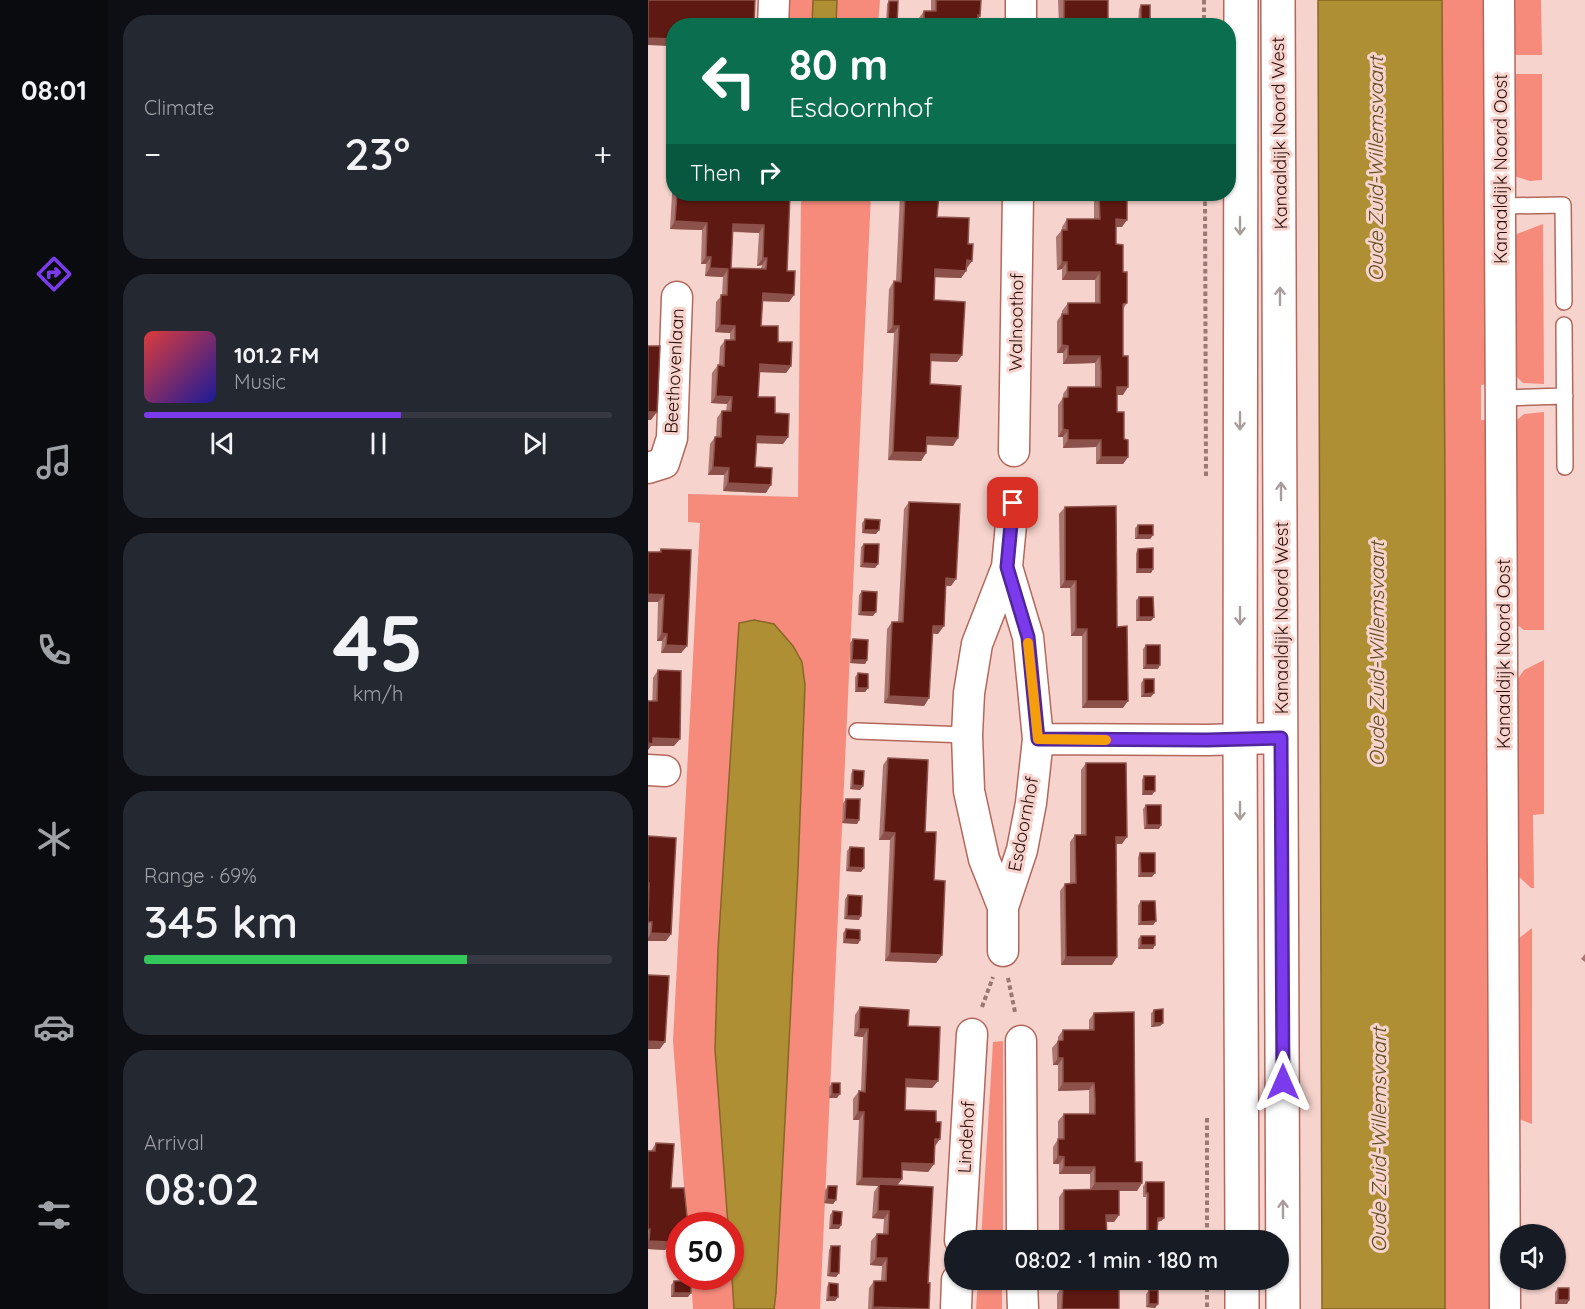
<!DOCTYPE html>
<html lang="en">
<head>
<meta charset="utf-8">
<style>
  :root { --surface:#171b24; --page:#242831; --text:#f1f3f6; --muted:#9ea1a6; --line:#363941; --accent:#7c3aed }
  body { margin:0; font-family:Quicksand,sans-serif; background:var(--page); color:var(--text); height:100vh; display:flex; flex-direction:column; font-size:22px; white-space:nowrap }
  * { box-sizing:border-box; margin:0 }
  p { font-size:20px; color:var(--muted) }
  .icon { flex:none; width:33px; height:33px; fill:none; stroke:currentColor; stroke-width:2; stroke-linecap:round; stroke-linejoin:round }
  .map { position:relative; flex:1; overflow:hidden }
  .details { display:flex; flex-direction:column; gap:15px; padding:15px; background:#0d0f14; width:540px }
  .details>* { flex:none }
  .hud { position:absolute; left:18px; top:18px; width:570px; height:183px; border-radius:24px; box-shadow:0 2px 4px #0004; background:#0b6e4f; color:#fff; overflow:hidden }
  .controls { position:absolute; left:852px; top:1224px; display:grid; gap:12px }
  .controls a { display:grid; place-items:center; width:66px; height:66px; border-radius:50%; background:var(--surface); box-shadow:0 2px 4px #0004; font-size:30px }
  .speed { position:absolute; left:18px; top:1212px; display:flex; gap:12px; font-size:30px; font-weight:700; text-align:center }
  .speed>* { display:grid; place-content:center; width:78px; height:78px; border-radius:50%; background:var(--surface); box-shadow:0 2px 4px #0004; line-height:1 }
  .speed .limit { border:9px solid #d22; background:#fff; color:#111 }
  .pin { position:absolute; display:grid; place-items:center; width:51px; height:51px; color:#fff; margin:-26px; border-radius:12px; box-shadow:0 3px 9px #0006 }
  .me { position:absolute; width:66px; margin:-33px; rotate:0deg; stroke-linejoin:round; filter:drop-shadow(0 0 4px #0008) }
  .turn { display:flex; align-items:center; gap:21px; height:126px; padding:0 24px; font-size:27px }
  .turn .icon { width:78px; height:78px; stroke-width:2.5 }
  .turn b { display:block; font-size:42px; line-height:51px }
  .then { display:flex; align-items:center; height:57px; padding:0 24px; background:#0003; gap:12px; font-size:22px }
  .big { font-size:45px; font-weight:600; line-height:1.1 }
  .details .widget { flex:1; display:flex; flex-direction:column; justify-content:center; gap:9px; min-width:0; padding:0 21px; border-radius:24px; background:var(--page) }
  .details .dial { align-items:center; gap:0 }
  .dial b { font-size:78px; line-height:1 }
  .song { display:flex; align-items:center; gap:18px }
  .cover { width:72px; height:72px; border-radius:9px; background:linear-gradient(135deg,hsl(0 70% 55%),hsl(240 70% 35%)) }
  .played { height:6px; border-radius:3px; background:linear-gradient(90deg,var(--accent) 55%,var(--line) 55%) }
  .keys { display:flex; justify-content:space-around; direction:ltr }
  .heat { display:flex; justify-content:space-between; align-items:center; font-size:33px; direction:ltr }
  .charge { height:9px; border-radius:4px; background:linear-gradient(90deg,#34c759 69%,var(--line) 0) }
  .trip { position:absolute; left:296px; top:1230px; width:345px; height:60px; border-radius:30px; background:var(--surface); box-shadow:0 2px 4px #0004; font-weight:600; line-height:60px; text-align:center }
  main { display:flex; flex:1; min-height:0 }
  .dock { display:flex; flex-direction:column; width:108px; justify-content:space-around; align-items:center; background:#090b0e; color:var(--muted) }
  .dock .icon { width:42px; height:42px }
  .dock .current { color:var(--accent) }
  .dock b { font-size:27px; color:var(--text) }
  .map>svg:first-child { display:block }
  .green { fill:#f68b7c }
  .water { fill:#af8f34; stroke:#866726; stroke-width:1.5 }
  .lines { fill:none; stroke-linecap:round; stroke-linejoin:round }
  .service-casing { stroke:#b4675b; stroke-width:18 }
  .minor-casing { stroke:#b4675b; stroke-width:33 }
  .secondary-casing { stroke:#b4675b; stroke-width:36 }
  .path { stroke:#9a7874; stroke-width:4; stroke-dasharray:4.5 3; stroke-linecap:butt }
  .service { stroke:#fff; stroke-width:15 }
  .minor { stroke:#fff; stroke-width:30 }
  .secondary { stroke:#fff; stroke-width:33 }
  .wall { fill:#aa7670; fill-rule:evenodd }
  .shaded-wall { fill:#8c514a }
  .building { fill:#5e1912; stroke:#8c514a; stroke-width:1.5; fill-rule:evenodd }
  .oneway { stroke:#a99d9c }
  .route-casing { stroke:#51269a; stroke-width:15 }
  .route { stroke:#7c3aed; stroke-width:10 }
  .slow { stroke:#f59e0b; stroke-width:10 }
  .labels { text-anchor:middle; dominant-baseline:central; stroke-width:6; stroke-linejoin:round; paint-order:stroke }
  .street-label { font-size:18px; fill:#280a07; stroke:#f7d3cd }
  .water-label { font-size:20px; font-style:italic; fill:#5f4d1e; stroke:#f7d3cd }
</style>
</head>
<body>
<main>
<nav class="dock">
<b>08:01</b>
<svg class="icon current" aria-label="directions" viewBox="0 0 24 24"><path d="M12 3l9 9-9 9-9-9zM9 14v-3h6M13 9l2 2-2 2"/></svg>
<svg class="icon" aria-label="music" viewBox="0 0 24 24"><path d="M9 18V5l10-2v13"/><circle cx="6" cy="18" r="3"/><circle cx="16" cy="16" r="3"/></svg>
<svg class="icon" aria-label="phone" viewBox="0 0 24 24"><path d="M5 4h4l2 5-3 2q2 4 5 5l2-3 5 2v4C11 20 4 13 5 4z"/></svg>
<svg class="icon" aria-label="climate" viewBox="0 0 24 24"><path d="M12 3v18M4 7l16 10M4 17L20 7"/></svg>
<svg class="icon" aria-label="car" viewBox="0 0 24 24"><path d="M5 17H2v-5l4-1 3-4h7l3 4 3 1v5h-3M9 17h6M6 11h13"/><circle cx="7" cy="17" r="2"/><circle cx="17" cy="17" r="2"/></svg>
<svg class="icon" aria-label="filters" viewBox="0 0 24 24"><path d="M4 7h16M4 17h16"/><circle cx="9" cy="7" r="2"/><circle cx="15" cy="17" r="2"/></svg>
</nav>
<section class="details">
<div class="widget"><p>Climate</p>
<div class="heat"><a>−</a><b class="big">23°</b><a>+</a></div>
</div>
<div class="widget">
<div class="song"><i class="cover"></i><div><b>101.2 FM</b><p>Music</p></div></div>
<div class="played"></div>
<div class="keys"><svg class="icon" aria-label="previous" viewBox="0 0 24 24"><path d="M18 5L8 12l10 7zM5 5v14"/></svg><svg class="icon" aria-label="pause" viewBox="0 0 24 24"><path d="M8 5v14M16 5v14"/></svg><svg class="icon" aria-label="next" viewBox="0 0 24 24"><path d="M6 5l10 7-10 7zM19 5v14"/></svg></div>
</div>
<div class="widget dial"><b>45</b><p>km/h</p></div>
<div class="widget"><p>Range · 69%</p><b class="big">345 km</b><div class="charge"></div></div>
<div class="widget"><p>Arrival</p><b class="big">08:02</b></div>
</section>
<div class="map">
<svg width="937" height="1309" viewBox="0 0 937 1309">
  <rect width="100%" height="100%" fill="#f7d3cd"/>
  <path class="green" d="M136 0H165L164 25 135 26Z
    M189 0H232L230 25 188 26Z
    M794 0H837L839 384 833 385V420H839L843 1309H797V491Z
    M866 0H893L894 55H866Z
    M866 74H894V180L882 181 866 176Z
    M153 194H223L172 1309H126L128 1292 150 870 157 685 106 620 91 623 70 949 67 1049 80 1225 39 1226 25 1041 52 523 40 522V494L150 497Z
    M895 224 896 384 875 383 867 375 866 235Z
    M896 412V630H876L868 624V421L876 414Z
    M896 660V814L885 815 886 888H883L869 875V680L876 670Z
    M884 928V1124L871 1119 870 939Z
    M355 1041V1240H333L345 1042Z
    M83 1263 86 1309H45L43 1277 82 1276Z
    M330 1280H354V1309H328Z"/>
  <path class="water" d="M165 0H189L188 25H164Z
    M670 0H794L797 491V1309H674Z
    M106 620 126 624 145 646 154 662 157 685 150 870 128 1293 126 1309H86L83 1263 82 1226 80 1225 67 1049 70 949 91 623Z"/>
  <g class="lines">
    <g class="service-casing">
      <path id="service" d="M853 206 915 205 916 302
        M916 325 917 467
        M854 398 917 396
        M209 731 319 735"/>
    </g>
    <g class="minor-casing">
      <path id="minor" d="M851 0 857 1309
        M125 26 126 0
        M373 26V0
        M366 451 370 194
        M0 468 16 463 24 438 29 297
        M390 739 559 740 633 738
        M0 770 17 771
        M355 907 336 859 321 791 319 735 321 693 329 644 359 567 365 503
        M355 951V907L374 850 383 803 390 739 380 637 359 567
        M373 1041 374 1240
        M312 1240 324 1034
        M374 1280 375 1309
        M308 1309 309 1280"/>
    </g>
    <g class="secondary-casing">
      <path id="secondary" d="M593 0 592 739 594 1240
        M630 0 635 1309
        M594 1280V1309"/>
    </g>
    <path class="path" d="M556 0V26
      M557 194 558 478
      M360 978 367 1012
      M334 1007 345 977
      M559 1118V1240
      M559 1280V1309"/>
    <use href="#service" class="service"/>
    <use href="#minor" class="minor"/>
    <use href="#secondary" class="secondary"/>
  </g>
  <path class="wall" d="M283 0H333L330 26H271V18L276 11H283Z
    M410 0H460V26H411Z
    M241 1 249 26H238L239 4Z
    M493 5 502 19 500 23H490L491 9Z
    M26 26V98L18 97 20 46Z
    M26 160V194H142L139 271 141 302 115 301 113 326 130 342 143 366 138 373 111 372 110 397 127 413 140 437 135 444 109 443 107 467 118 493 75 491 76 475H60L62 444 67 437H68L69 418 74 411H78L79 404 63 403 64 373 70 365H71L72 347 77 340H82V333L67 332 68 302 74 295 75 277 57 276 58 264H53L54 230 22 229ZM85 232 111 233 109 266 114 265 113 269 83 268Z
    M252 194H318L317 195 291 194 289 217 320 244 324 261 318 268V271L313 278 287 277 286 300 314 355 309 362 283 361 282 384 305 446 279 445 278 453 273 461 240 460 246 333H239L241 289 246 281H248Z
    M414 194H479L474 227H468V244L475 272 479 303 475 309V395H469V412L480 457 475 464H448V447L415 448V437H410V405L415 398V394L420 387H447V363L415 364V353H409V321L414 314V311L420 303H447V280H414V269L409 270 408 237 414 230V227L419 219H446V196H414Z
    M261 502 303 586H298L290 634 284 633 281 698 276 706 236 703 239 629 244 622H250L256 509Z
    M417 507 469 627 475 708H434V636H423L422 588H412L411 514Z
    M217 519 231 530 228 534 214 533V523Z
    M490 525 505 535 502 539H487V528Z
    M216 544 230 564 227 568 212 567 213 547Z
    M13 549 39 646 33 653H13L14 641H9L10 602H0V552H11Z
    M490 549 505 569 503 573H488V553Z
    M214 591 225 616 210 615 211 595Z
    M491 597 506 617 503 621H488V600Z
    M205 639 219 660 217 664 202 663V643Z
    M498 645 510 669H495V649Z
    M10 670 26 746H3L5 678Z
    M210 673 220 688 217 692H207V677Z
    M496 679 503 697H493V683Z
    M240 758 277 832 286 880 294 955 288 963 237 961 242 840H231L235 765Z
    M438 763 474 844H468L464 965H413L412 891 417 884 422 883V842L427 835H433V770Z
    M205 770 215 786 212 790 202 789 203 774Z
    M496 776 504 795H494V780Z
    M198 799 211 820 209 824 194 823 195 803Z
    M498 805 513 825 511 829H496L495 809Z
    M0 836 23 934 18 941H0Z
    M202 847 213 872 198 871 199 851Z
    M492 853 504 877H490V857Z
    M200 895 211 920 196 919 197 899Z
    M493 901 508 921 505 925H490V905Z
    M198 929 212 940 210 944 195 943V933Z
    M493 936 505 949H490V939Z
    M937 954V962L933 959Z
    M212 1007 260 1026 290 1081 284 1088 258 1087 257 1110 287 1146 286 1164 280 1172 254 1170V1179L249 1185 280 1283 281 1309H220L221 1288 226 1281H233L234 1266 222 1265 223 1241 229 1234H235L236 1219 224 1218 226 1192 230 1186 208 1185 211 1120H205V1099L211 1091H213L215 1037 206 1036 207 1015Z
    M506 1010 515 1023 512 1026 503 1027V1013Z
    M446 1013 487 1162 494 1183 489 1191H471V1215L466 1222H459V1238L470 1240H411V1197L416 1190H442V1174H411V1164H405V1147L410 1139V1121L416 1114H441V1090L410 1091V1065H405L404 1048 410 1041V1037L415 1030H441V1020Z
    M184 1083 189 1098H181V1087Z
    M8 1143 23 1188 32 1226V1243H21L17 1250 0 1249V1151H3Z
    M498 1182 516 1218 513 1221 509 1222 507 1235H498V1197H495V1186Z
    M180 1186 188 1200 185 1204 176 1203 177 1190Z
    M185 1211 193 1225 191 1229H181L182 1215Z
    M183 1246 191 1273 188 1277 179 1276 181 1250Z
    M411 1280H459V1286L471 1309H409V1294L411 1291Z
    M26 1281 40 1297H23V1285Z
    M181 1283 190 1297 187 1301H178L179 1287Z
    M910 1288 921 1300 919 1304H907V1292Z
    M501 1290 510 1304 507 1308 498 1307V1294Z"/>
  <path class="shaded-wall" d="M493 19H502L500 23H490Z
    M0 38 25 39 20 46 0 45Z
    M23 90H26V98L18 97Z
    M289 194H318L317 195Z
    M415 194H448L446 196H414Z
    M468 219 479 220 474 227H463Z
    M27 221 59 223 54 230 22 229Z
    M85 224 116 225 111 233 80 231Z
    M58 257H63L58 264H53Z
    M115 258H119L114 265 109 266Z
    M319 260 324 261 319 268H314Z
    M414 262H419L414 269 409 270Z
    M62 268 80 269 75 277 57 276Z
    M287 269 318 271 313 278 282 277Z
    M419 272H452L447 280H414Z
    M115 293 146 295 141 302 110 301Z
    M72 325 87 326 82 333 67 332Z
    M245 326H251L246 333H239Z
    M414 345 420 346 415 353H409Z
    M283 354 314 355 309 362 278 361Z
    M420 356H452L447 363 415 364Z
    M112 364 143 366 138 373 107 372Z
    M469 387H480L475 395H464Z
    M68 396 84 397 79 404 63 403Z
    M0 412H9L3 420H0Z
    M415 429 420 430 415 437H410Z
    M109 436 140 437 135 444 104 443Z
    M279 437 310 438 305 446 274 444Z
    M420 440H453L448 447 415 448Z
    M245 452 278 453 273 461 240 460Z
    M453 457H480L475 464H448Z
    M65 467 81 468 76 475H60Z
    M80 483 123 485 118 493 75 491Z
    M216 530H231L228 534 214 533Z
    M490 535H505L502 539H487Z
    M215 563 230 564 227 568 212 567Z
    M490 569H505L503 573H488Z
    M298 578 308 579 303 586 293 585Z
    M417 581H428L422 588H412Z
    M0 594 16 595 10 602H0Z
    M213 612H228L225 616 210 615Z
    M491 617H506L503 621H488Z
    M285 626H296L290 634 280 633Z
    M428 629H439L434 636H423Z
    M14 633 19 634 14 641H9Z
    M18 645 39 646 33 653H13Z
    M204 660H219L217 664 202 663Z
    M498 665H512L510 669H495Z
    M209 688H220L217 692H207Z
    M506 693 503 697H493L496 694Z
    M241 696 281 698 276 706 236 703Z
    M439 701H480L475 708H434Z
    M5 738 32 739 26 746H3L0 750V743Z
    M205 785 215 786 212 790 202 789Z
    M496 791H507L504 795H494Z
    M197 819 211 820 209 824 194 823Z
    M499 825H513L511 829H496Z
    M236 832 247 833 242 840H231Z
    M468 837H479L474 844H463Z
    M201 867 216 868 213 872 198 871Z
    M493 873H507L504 877H490Z
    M199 916H213L211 920 196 919Z
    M508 921 505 925H490L493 922Z
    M3 933 23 934 18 941H0V938Z
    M197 939 212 940 210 944 195 943Z
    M493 945H507L505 949H490Z
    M242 953 294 955 288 963 237 961Z
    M418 957H469L464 965H413Z
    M506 1023H515L512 1026 503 1027Z
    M211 1029H220L215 1037 206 1036Z
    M0 1041 17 1042 12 1049H0Z
    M410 1058H415L410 1065H405Z
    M258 1079 290 1081 284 1088 253 1087Z
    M415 1083H446L441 1090 410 1091Z
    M184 1094H192L189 1098H181Z
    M210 1112H216L211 1120H205Z
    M287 1139H292L287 1146H281Z
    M410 1156 416 1157 411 1164H405Z
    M254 1163 286 1164 280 1172 249 1170Z
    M416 1167H447L442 1174H411Z
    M214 1178 254 1179 248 1187 231 1184 230 1186 208 1185Z
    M447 1183H494L489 1191H442Z
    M179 1199 188 1200 185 1204 176 1203Z
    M230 1211H241L236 1219 224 1218Z
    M458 1215H471L466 1222H453Z
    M510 1218H516L513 1221 507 1222Z
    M184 1225H193L191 1229H181Z
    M509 1231 507 1235H498L500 1232Z
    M22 1235 32 1236V1243H21L17 1250 0 1249V1243L1 1241Z
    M228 1258H239L234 1266 222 1265Z
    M182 1273H191L188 1277 179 1276Z
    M501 1280H510L507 1283 498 1284Z
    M26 1293H43L40 1297H23Z
    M181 1297H190L187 1301H178Z
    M910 1300H921L919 1304H907Z
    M501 1304H510L507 1308 498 1307Z
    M225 1307 267 1309H223Z"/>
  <path class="building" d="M0 0H107L106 26H26V90H23L25 39 0 38Z
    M288 0H333L332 16 330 15V26H276V11H288Z
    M416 0H460V26H416Z
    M241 1H250L249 26H240Z
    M493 5H502V19H493Z
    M29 194H142L139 271H147L146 295 115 293 113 326H130V342H144L143 366 112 364 110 397H127V413L141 414 140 437 109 436 107 467 124 468 123 485 80 483 81 468 65 467 67 437H73L74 411H83L84 397 68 396 70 365 76 366 77 340H87V326L72 325 73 295H79L80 269 62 268 63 257H58L59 223 27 221ZM85 224 116 225 115 258H119L118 269 83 268Z
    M257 194H291L289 217 321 218 320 244H325L324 261 319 260 318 271 287 269 286 300 317 302 314 355 283 354 282 384 313 386 310 438 279 437 278 453 245 452 251 326H245L246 281 253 282Z
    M451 194H479V220L468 219V244L475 245V272H479V303L475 304V356H480V387H469V412H476V439L480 440V457H453V440H420V430L415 429V398L420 397V387H453V371L452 356H420V346L414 345V314H420V303H452V272H419V262H414V230H419V219H452Z
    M0 346H12L9 412H0Z
    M261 502 312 504 308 579 298 578 296 626H285L281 698 241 696 244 622H255Z
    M468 506 469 627 479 626 480 701H439V629H428V581H417V507Z
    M217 519 232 520 231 530H216Z
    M490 525H505V535H490Z
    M216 544H231L230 564 215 563Z
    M505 548V569H490V549Z
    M13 549 43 550 39 646 18 645 19 634 14 633 16 595 0 594V552H13Z
    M214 591 229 592 228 612H213Z
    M491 597H505L506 617H491Z
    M205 639 220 640 219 660H204Z
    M498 645H512V665H498Z
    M10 670 33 671 32 739 5 738V744L0 743V701H9Z
    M210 673 220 674V688H209Z
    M496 679H506V693L496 694Z
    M240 758 280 760 277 832H288L286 880 297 881 294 955 242 953 247 833 236 832Z
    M438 763H478L479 837H468L469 957H418L417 884 428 883 427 835H438Z
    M205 770 216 771 215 786 205 785Z
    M496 776H507V791H496Z
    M198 799H212L211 820 197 819Z
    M498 805H513V825H499Z
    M0 836 28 838 23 934 3 933 4 922H0L1 883H0Z
    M202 847 216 848V868L201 867Z
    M492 853H507V873H493Z
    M200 895 214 896 213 916H199Z
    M493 901H507L508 921 493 922Z
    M198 929 212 930V940L197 939Z
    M493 936H507V945H493Z
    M0 975 21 976 17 1042 0 1041Z
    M212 1007 261 1010 260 1026 292 1027 290 1081 258 1079 257 1110 288 1111V1122H293L292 1139H287L286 1164 254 1163V1179L214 1178 216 1112H210L211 1091 217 1092 220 1029H211Z
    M515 1009V1023H506V1010Z
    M486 1012 487 1162H494V1183H447V1167H416V1157L410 1156V1139H416V1114H447V1098L446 1083H415V1058H410V1041L415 1040V1030H446V1013Z
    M184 1083H192V1094H184Z
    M8 1143 26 1144 23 1188H36L40 1226H32V1236L22 1235V1242L1 1241 2 1229H0V1151H7Z
    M498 1182H516V1218H510L509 1231 500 1232V1193H498Z
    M231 1184 285 1187 280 1283H282L281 1309 225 1307 226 1281H238L239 1258H228L229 1234H240L241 1211H230Z
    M180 1186H189L188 1200 179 1199Z
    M471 1189V1215H458L459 1238H470V1240H416V1190Z
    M185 1211 194 1212 193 1225H184Z
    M183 1246H192L191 1273H182Z
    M417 1280H459V1286H471V1309H414L415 1286H417Z
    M26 1281H43V1293H26Z
    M181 1283 190 1284V1297H181Z
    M910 1288H921V1300H910Z
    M501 1290H510V1304H501Z"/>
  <defs><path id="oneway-shaft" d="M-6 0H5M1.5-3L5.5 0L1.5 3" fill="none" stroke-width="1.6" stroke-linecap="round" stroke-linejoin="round" transform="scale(1.5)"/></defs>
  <g class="oneway">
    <use href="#oneway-shaft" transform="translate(592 226) rotate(90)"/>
    <use href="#oneway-shaft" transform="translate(632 296) rotate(-90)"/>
    <use href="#oneway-shaft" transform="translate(592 421) rotate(90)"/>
    <use href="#oneway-shaft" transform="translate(633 491) rotate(-90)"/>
    <use href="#oneway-shaft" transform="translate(592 616) rotate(90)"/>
    <use href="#oneway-shaft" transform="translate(592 811) rotate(90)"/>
    <use href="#oneway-shaft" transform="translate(635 1209) rotate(-90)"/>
  </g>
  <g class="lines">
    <g class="route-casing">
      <path id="route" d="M365 503 359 567 380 637 390 739 559 740 633 738 635 1082"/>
    </g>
    <use href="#route" class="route"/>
    <path class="slow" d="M380 643 390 739 458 740"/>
  </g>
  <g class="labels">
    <g class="street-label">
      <text transform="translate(631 133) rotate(-91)">Kanaaldijk Noord West</text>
      <text transform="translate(852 169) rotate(-90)">Kanaaldijk Noord Oost</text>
      <text transform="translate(368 322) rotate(-89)">Walnoothof</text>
      <text transform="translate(26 371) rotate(-87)">Beethovenlaan</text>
      <text transform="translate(633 618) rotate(-90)">Kanaaldijk Noord West</text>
      <text transform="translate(855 654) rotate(-90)">Kanaaldijk Noord Oost</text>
      <text transform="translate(375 824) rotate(-79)">Esdoornhof</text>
      <text transform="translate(318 1137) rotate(-87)">Lindehof</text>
    </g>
    <g class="water-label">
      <text transform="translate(727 169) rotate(-90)">Oude Zuid-Willemsvaart</text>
      <text transform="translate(728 654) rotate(-90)">Oude Zuid-Willemsvaart</text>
      <text transform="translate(730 1140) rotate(-90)">Oude Zuid-Willemsvaart</text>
    </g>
  </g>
</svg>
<div class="controls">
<a><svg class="icon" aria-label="sound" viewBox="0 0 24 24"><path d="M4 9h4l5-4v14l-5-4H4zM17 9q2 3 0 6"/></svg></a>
</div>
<div class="speed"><div class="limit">50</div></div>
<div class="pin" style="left:365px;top:503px;background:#d93025"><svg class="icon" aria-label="arrive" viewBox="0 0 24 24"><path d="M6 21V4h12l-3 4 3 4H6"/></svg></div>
<svg class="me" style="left:635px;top:1082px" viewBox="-20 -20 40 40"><path d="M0-17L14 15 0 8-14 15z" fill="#7c3aed" stroke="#fff" stroke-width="4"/></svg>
<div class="trip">08:02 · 1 min · 180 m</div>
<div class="hud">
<div class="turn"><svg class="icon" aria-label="left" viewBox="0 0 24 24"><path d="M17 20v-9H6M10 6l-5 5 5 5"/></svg><div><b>80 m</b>Esdoornhof</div></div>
<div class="then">Then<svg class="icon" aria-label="right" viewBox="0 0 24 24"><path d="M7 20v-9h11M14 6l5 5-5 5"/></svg></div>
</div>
</div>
</main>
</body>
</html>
